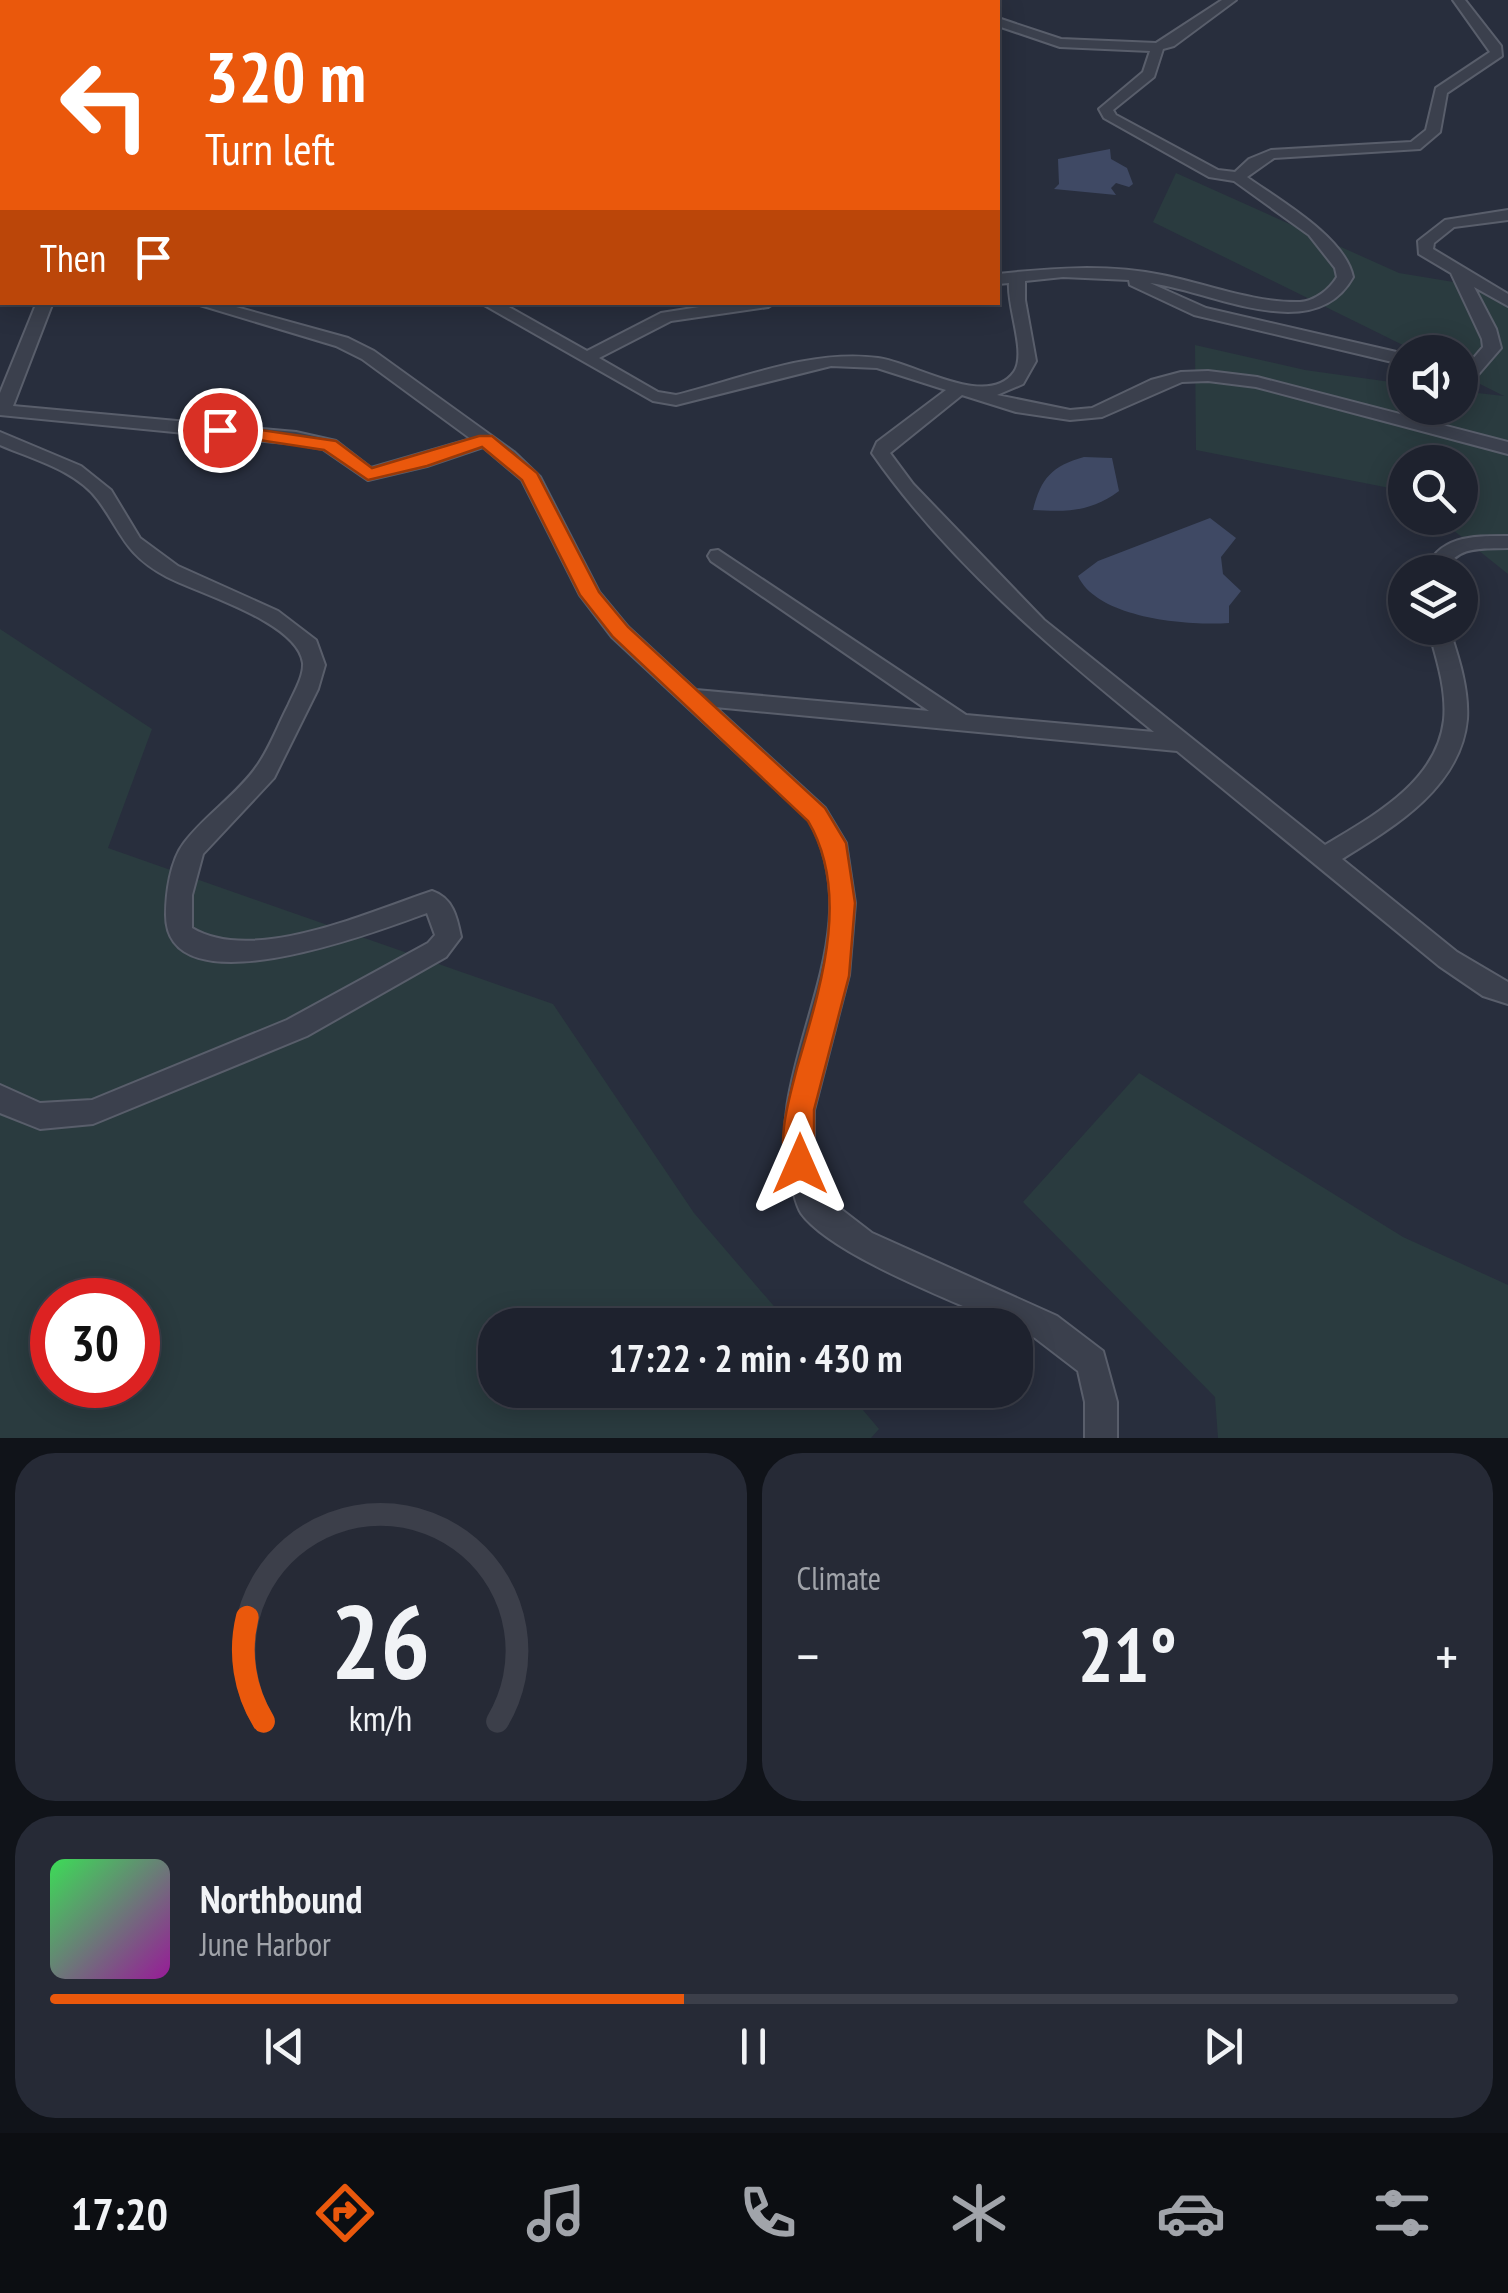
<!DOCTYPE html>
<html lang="en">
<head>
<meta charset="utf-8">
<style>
  :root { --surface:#1e222e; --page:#262a36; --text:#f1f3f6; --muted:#a1a4aa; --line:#3c3f4a; --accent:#ea580c }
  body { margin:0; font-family:"PT Sans Narrow",sans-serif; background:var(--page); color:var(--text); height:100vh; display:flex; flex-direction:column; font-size:38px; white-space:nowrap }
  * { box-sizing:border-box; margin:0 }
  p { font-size:32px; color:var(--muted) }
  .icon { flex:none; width:55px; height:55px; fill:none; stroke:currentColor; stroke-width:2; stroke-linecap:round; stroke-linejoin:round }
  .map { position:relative; height:1438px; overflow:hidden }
  .sheet { display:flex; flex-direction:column; gap:15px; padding:15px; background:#101319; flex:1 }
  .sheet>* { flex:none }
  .guide { position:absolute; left:0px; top:0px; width:1000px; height:305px; box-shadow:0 5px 25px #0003,0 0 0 2px var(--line); background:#ea580c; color:#fff; overflow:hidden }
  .buttons { position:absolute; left:1388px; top:335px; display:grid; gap:20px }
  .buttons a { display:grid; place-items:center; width:90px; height:90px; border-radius:50%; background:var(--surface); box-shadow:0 5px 25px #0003,0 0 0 2px var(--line); font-size:50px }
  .speed { position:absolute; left:30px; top:1278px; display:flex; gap:20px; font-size:50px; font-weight:700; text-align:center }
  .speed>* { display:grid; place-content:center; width:130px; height:130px; border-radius:50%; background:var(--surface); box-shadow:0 5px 25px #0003,0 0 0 2px var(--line); line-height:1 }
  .speed .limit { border:15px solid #d22; background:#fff; color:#111 }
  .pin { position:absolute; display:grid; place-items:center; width:85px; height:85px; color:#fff; margin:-42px; border:5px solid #fff; border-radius:50%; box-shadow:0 2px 10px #0007 }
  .me { position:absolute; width:110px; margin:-55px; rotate:0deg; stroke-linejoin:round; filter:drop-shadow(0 0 8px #0008) }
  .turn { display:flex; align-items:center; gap:35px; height:210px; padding:0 40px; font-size:45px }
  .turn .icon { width:130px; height:130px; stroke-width:2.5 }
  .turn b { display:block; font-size:70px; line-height:85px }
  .then { display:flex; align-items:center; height:95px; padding:0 40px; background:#0003; gap:20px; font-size:38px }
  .big { font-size:75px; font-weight:700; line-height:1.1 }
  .sheet .tile { flex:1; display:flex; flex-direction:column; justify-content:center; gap:15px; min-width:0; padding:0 35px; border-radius:40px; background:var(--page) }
  .sheet .dial { align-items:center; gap:0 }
  .dial svg { height:260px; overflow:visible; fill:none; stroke:var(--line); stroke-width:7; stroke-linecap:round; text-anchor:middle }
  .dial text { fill:var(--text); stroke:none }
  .song { display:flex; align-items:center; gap:30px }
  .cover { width:120px; height:120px; border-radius:15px; background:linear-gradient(135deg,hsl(130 70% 55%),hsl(300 70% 35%)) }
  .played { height:10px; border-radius:5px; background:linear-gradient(90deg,var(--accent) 45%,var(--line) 45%) }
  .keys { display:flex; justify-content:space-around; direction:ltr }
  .heat { display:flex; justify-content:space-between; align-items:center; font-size:55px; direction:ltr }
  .sheet .tiles { flex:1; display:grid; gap:15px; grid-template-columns:1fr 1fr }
  .tile:last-child { grid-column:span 2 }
  .trip { position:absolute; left:478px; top:1308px; width:555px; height:100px; border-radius:40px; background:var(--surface); box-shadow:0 5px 25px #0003,0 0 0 2px var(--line); font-weight:700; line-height:100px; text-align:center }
  .menu { display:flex; height:160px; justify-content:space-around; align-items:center; background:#0c0e12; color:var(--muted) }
  .menu .icon { width:70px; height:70px }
  .menu .on { color:var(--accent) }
  .menu b { font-size:45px; color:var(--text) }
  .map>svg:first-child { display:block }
  .green { fill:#2a3b3f; fill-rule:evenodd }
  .water { fill:#3f4964 }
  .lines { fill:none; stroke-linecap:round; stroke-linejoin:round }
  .minor-casing { stroke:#595e6b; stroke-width:4 }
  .minor { fill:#3b404d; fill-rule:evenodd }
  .route { fill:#ea580c; stroke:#983908; stroke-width:2.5 }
</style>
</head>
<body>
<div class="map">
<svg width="1508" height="1438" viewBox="0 0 1508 1438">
  <rect width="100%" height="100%" fill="#282e3d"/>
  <path class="green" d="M1176 173 1399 273 1508 291V574L1438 518H1460V462H1405V491L1196 450 1195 345 1305 370 1405 384V408H1460V391L1504 396 1460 374V352H1417L1153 222Z
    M0 629 152 729 108 848 553 1004 694 1213 790 1325H495V1390H846L879 1429 871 1438H0ZM52 1300H138V1385H52Z
    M1139 1073 1403 1237 1508 1285V1438H1218L1215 1397 1023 1202Z"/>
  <path class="water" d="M1110 149 1111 159 1127 168 1133 184 1129 187 1116 183 1111 188 1116 195 1054 189 1059 184 1058 159Z
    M1084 457 1112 458 1119 491C1091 512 1067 512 1033 510 1041 478 1052 466 1084 457Z
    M1210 518 1236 538 1221 557 1223 574 1241 591 1229 606V623C1186 626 1097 618 1078 576L1098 561Z"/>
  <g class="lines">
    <g class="minor-casing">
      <path id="minor" d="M599 0H611V2H599Z
        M849 0H881L882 2H851Z
        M1222 0H1236L1174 46 1163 49 1154 77 1113 110 1116 115 1218 170 1235 172 1249 159 1271 150 1411 142 1426 130 1436 88 1490 52 1453 0H1465L1501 46 1502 56 1447 93 1440 132 1420 149 1274 158 1247 177C1279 200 1345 237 1353 277 1314 348 1209 290 1150 283L1206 308 1405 354V365L1194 315 1130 285 1129 280 1063 277 1025 281V300L1036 361 1023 384 997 395 1070 410 1092 408 1151 380 1181 372 1208 371 1257 377 1508 442V454L1256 387 1208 381 1182 382 1102 417 1070 420 1016 412 962 395 890 453 913 484 1044 620 1325 845C1373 816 1437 782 1444 720 1447 689 1436 657 1428 628H1449C1458 656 1469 688 1467 719 1461 787 1394 827 1342 859L1457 952 1508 982V1004L1483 996 1439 966 1177 751 715 707 825 808 846 843 855 903 849 975 814 1110V1164L824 1196 872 1233 1057 1316 1103 1351 1117 1402V1438H1085V1402L1078 1371 1035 1338 1015 1329V1325H1007C956 1302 831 1255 801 1213 796 1205 794 1193 791 1184 757 1068 877 940 809 820L612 637 580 595 522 480 483 447 427 466 368 480 323 449 296 444 0 415V393L37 302H53L13 406 296 432 336 441 371 468 471 439 362 359 336 346 190 302H218L348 338 374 351 514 452 540 477 599 592 628 627 696 690 929 711 711 561 708 556 711 551 718 550 966 715 1154 732C1052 649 948 562 872 453L877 442 946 390 877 368 831 366 676 405 653 401 479 302H500L587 351 661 313 731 302H776L768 307 671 321 599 358 658 392 676 395C740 379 811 349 878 358 913 362 987 410 1014 372 1027 354 1007 307 1009 283L998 284V274C1052 268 1108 264 1162 275 1208 284 1252 303 1300 302 1315 301 1329 290 1337 277L1335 268 1309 235 1234 181 1209 177 1104 118 1099 109 1143 72 1150 51 1060 47 998 26V18L1061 39 1156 43Z
        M1508 210V220L1454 227 1434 243 1433 249 1508 294V306L1474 287 1496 329 1501 348 1476 377 1460 378V368H1465L1483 347 1482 339 1451 273 1419 254 1418 241 1445 220Z
        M0 263H2V273H0Z
        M0 432 81 466 111 490 140 538 178 566 278 611 316 640 325 665 318 689 274 778 203 854 192 895V928C253 965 369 912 432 891 453 898 457 917 461 937L446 957 307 1036 93 1124 40 1129 0 1113V1085L40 1103 92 1100 287 1020 428 943 435 935 427 913C381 930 166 1013 166 915 166 894 170 861 184 843 205 815 237 795 257 766 270 748 278 725 288 706 293 694 304 677 303 663 298 622 200 594 167 577 124 554 123 534 98 500 76 470 32 459 0 445Z
        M1508 536V548C1483 549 1455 545 1445 572H1425C1438 535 1474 536 1508 536Z"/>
    </g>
    <use href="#minor" class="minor"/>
  </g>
  <path class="route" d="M220 424 336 441 372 468 479 436H492L537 473 599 592 628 627 825 808 846 843 855 903 849 976 814 1110V1164L810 1174 800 1178 789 1174C775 1143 789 1099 797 1068 819 991 852 895 808 821L613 637 580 595 522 480 482 447 427 466 368 480 324 450 214 433V426Z"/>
</svg>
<div class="buttons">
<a><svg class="icon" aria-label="sound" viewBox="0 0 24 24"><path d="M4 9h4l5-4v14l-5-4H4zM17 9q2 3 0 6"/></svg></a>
<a><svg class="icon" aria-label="search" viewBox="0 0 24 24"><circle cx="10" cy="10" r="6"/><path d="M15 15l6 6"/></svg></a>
<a><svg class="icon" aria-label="layers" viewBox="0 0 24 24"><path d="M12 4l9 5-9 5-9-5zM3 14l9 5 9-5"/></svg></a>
</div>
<div class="speed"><div class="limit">30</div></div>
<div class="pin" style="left:220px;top:430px;background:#d93025"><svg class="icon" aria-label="arrive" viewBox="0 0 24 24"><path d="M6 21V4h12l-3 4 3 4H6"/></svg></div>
<svg class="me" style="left:800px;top:1164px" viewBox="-20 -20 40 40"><path d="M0-17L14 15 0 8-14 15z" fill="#ea580c" stroke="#fff" stroke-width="4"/></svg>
<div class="trip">17:22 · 2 min · 430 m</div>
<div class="guide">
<div class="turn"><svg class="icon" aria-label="left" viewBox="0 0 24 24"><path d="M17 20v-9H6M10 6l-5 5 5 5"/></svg><div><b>320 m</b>Turn left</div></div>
<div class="then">Then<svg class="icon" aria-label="arrive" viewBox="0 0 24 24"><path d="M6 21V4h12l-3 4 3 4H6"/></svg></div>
</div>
</div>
<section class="sheet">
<div class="tiles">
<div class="tile dial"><svg viewBox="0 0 100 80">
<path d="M14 69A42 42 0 1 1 86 69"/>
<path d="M14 69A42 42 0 0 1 9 37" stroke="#ea580c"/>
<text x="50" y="56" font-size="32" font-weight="700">26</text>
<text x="50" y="72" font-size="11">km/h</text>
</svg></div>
<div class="tile"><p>Climate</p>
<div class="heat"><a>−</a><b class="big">21°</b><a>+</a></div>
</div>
<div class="tile">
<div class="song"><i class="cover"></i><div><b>Northbound</b><p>June Harbor</p></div></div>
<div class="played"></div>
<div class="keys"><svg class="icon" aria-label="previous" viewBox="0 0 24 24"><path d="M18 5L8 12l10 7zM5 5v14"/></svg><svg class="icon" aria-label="pause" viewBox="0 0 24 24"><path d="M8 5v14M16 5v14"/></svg><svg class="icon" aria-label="next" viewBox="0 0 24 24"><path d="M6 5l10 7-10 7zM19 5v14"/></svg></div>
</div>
</div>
</section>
<nav class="menu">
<b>17:20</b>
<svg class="icon on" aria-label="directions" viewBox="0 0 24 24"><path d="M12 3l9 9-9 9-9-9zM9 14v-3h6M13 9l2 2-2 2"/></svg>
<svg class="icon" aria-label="music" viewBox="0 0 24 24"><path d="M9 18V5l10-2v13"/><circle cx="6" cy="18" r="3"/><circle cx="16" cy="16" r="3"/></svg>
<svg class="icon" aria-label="phone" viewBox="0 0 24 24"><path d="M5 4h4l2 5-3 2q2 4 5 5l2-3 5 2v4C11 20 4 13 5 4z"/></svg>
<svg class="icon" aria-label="climate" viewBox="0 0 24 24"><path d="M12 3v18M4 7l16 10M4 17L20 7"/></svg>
<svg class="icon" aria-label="car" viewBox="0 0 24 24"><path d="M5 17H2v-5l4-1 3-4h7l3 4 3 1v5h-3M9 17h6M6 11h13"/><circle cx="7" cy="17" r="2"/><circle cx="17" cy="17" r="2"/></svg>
<svg class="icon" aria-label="filters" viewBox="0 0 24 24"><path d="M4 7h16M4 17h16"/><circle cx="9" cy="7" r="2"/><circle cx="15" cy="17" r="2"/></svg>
</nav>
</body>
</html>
